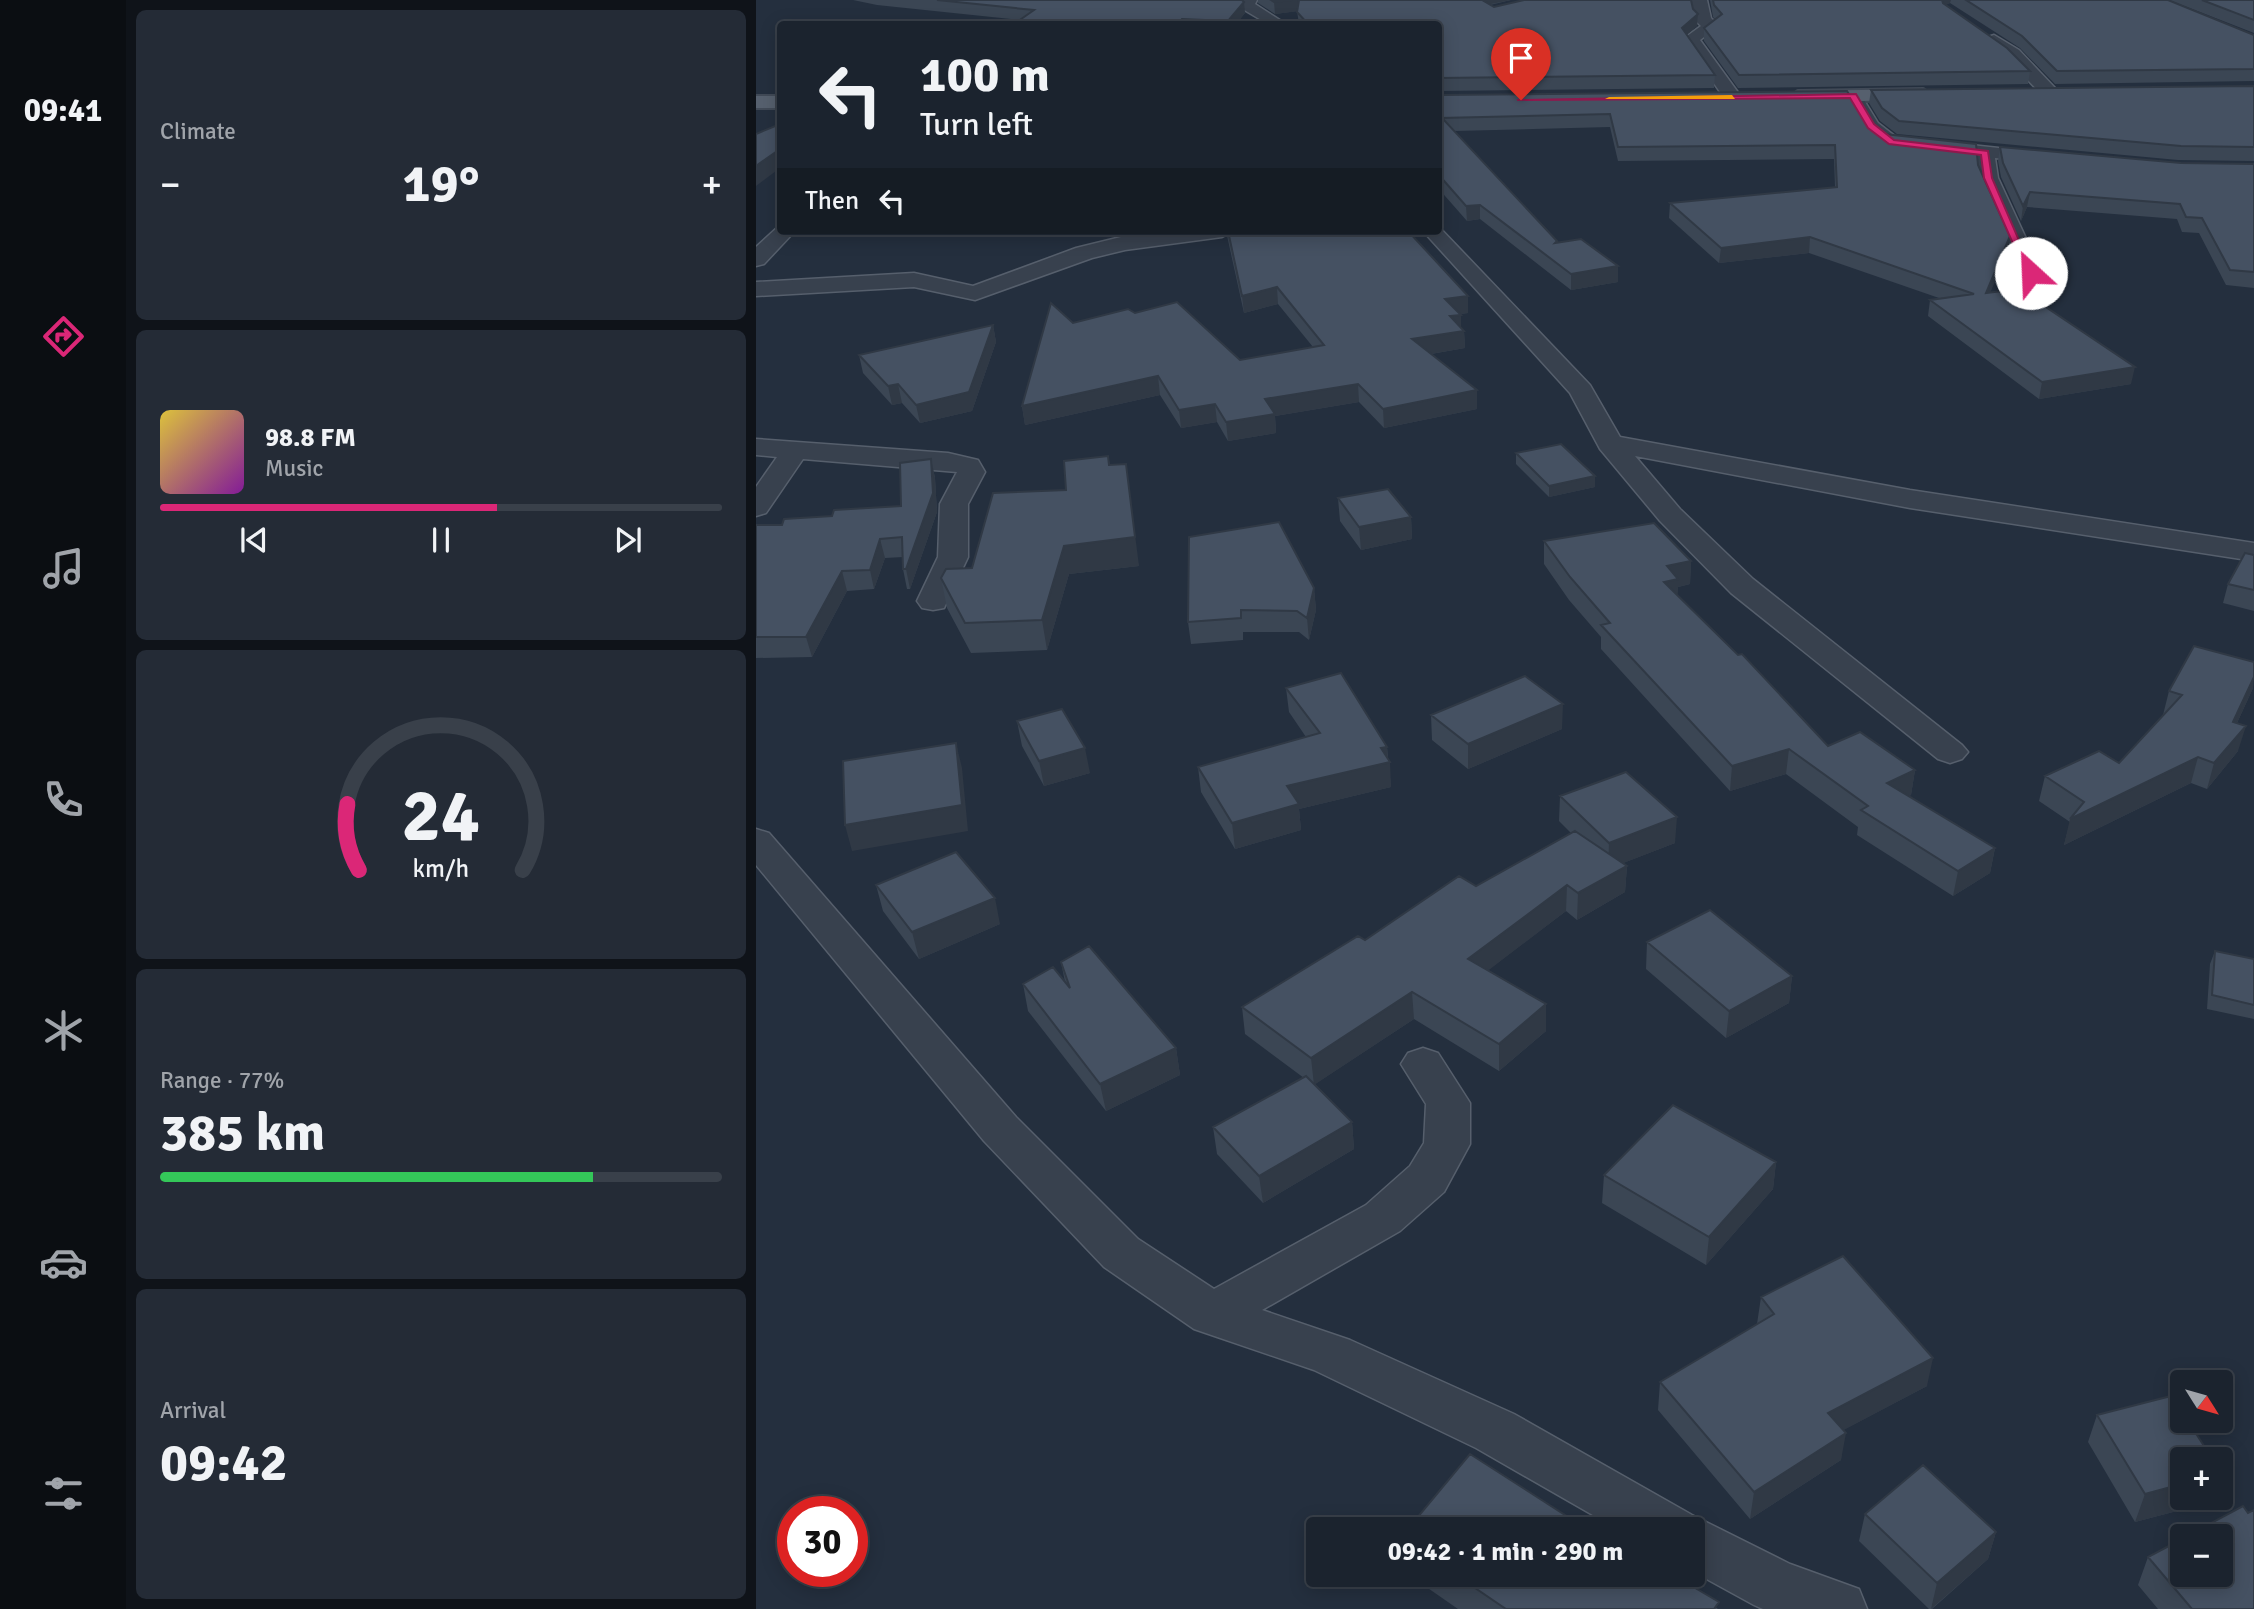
<!DOCTYPE html>
<html lang="en">
<head>
<meta charset="utf-8">
<style>
  :root { --surface:#1b232e; --page:#242b36; --text:#f1f3f6; --muted:#a0a4aa; --line:#39404a; --accent:#db2777 }
  body { margin:0; font-family:Signika,sans-serif; background:var(--page); color:var(--text); height:100vh; display:flex; flex-direction:column; font-size:26px; white-space:nowrap }
  * { box-sizing:border-box; margin:0 }
  p { font-size:23px; color:var(--muted) }
  .icon { flex:none; width:38px; height:38px; fill:none; stroke:currentColor; stroke-width:2; stroke-linecap:round; stroke-linejoin:round }
  .map { position:relative; flex:1; overflow:hidden }
  .side { display:flex; flex-direction:column; gap:10px; padding:10px; background:#0f1319; width:630px }
  .side>* { flex:none }
  .top-card { position:absolute; left:21px; top:21px; width:665px; height:214px; border-radius:7px; box-shadow:0 4px 18px #0003,0 0 0 2px var(--line); background:#1b232e; color:var(--text); overflow:hidden }
  .needle { width:46px; rotate:127deg }
  .tools { position:absolute; left:1414px; top:1370px; display:grid; gap:14px }
  .tools a { display:grid; place-items:center; width:63px; height:63px; border-radius:7px; background:var(--surface); box-shadow:0 4px 18px #0003,0 0 0 2px var(--line); font-size:35px }
  .speed { position:absolute; left:21px; top:1496px; display:flex; gap:14px; font-size:35px; font-weight:700; text-align:center }
  .speed>* { display:grid; place-content:center; width:91px; height:91px; border-radius:50%; background:var(--surface); box-shadow:0 4px 18px #0003,0 0 0 2px var(--line); line-height:1 }
  .speed .limit { border:10px solid #d22; background:#fff; color:#111 }
  .pin { position:absolute; display:grid; place-items:center; width:60px; height:60px; color:#fff; margin:-72px -30px; border-radius:50% 50% 50% 0; rotate:-45deg; box-shadow:0 0 7px #0007 }
  .pin .icon { rotate:45deg }
  .me { position:absolute; width:77px; margin:-38px; rotate:335deg; stroke-linejoin:round; filter:drop-shadow(0 0 5px #0008) }
  .turn { display:flex; align-items:center; gap:24px; height:147px; padding:0 28px; font-size:32px }
  .turn .icon { width:91px; height:91px; stroke-width:2.5 }
  .turn b { display:block; font-size:49px; line-height:60px }
  .then { display:flex; align-items:center; height:66px; padding:0 28px; background:#0003; gap:14px; font-size:26px }
  .big { font-size:52px; font-weight:700; line-height:1.1 }
  .side .widget { flex:1; display:flex; flex-direction:column; justify-content:center; gap:10px; min-width:0; padding:0 24px; border-radius:10px; background:var(--page) }
  .side .dial { align-items:center; gap:0 }
  .dial svg { height:182px; overflow:visible; fill:none; stroke:var(--line); stroke-width:7; stroke-linecap:round; text-anchor:middle }
  .dial text { fill:var(--text); stroke:none }
  .song { display:flex; align-items:center; gap:21px }
  .cover { width:84px; height:84px; border-radius:10px; background:linear-gradient(135deg,hsl(50 70% 55%),hsl(290 70% 35%)) }
  .played { height:7px; border-radius:4px; background:linear-gradient(90deg,var(--accent) 60%,var(--line) 60%) }
  .keys { display:flex; justify-content:space-around; direction:ltr }
  .heat { display:flex; justify-content:space-between; align-items:center; font-size:38px; direction:ltr }
  .charge { height:10px; border-radius:5px; background:linear-gradient(90deg,#34c759 77%,var(--line) 0) }
  .trip { position:absolute; left:550px; top:1517px; width:399px; height:70px; border-radius:7px; background:var(--surface); box-shadow:0 4px 18px #0003,0 0 0 2px var(--line); font-weight:700; line-height:70px; text-align:center }
  main { display:flex; flex:1; min-height:0 }
  .menu { display:flex; flex-direction:column; width:126px; justify-content:space-around; align-items:center; background:#0b0e12; color:var(--muted) }
  .menu .icon { width:49px; height:49px }
  .menu .active { color:var(--accent) }
  .menu b { font-size:32px; color:var(--text) }
  .map>svg:first-child { display:block }
  .lines { fill:none; stroke-linecap:round; stroke-linejoin:round }
  .minor-casing { stroke:#565f6c; stroke-width:3 }
  .primary-casing { stroke:#414a57; stroke-width:4 }
  .minor { fill:#38414e; fill-rule:evenodd }
  .primary { fill:#56606e; fill-rule:evenodd }
  .wall { fill:#3b4654 }
  .shaded-wall { fill:#303945 }
  .building { fill:#455162; stroke:#303945; stroke-width:2 }
  .route { fill:#db2777; stroke:#8e194d; stroke-width:2 }
  .slow { fill:#f59e0b }
</style>
</head>
<body>
<main>
<nav class="menu">
<b>09:41</b>
<svg class="icon active" aria-label="directions" viewBox="0 0 24 24"><path d="M12 3l9 9-9 9-9-9zM9 14v-3h6M13 9l2 2-2 2"/></svg>
<svg class="icon" aria-label="music" viewBox="0 0 24 24"><path d="M9 18V5l10-2v13"/><circle cx="6" cy="18" r="3"/><circle cx="16" cy="16" r="3"/></svg>
<svg class="icon" aria-label="phone" viewBox="0 0 24 24"><path d="M5 4h4l2 5-3 2q2 4 5 5l2-3 5 2v4C11 20 4 13 5 4z"/></svg>
<svg class="icon" aria-label="climate" viewBox="0 0 24 24"><path d="M12 3v18M4 7l16 10M4 17L20 7"/></svg>
<svg class="icon" aria-label="car" viewBox="0 0 24 24"><path d="M5 17H2v-5l4-1 3-4h7l3 4 3 1v5h-3M9 17h6M6 11h13"/><circle cx="7" cy="17" r="2"/><circle cx="17" cy="17" r="2"/></svg>
<svg class="icon" aria-label="filters" viewBox="0 0 24 24"><path d="M4 7h16M4 17h16"/><circle cx="9" cy="7" r="2"/><circle cx="15" cy="17" r="2"/></svg>
</nav>
<section class="side">
<div class="widget"><p>Climate</p>
<div class="heat"><a>−</a><b class="big">19°</b><a>+</a></div>
</div>
<div class="widget">
<div class="song"><i class="cover"></i><div><b>98.8 FM</b><p>Music</p></div></div>
<div class="played"></div>
<div class="keys"><svg class="icon" aria-label="previous" viewBox="0 0 24 24"><path d="M18 5L8 12l10 7zM5 5v14"/></svg><svg class="icon" aria-label="pause" viewBox="0 0 24 24"><path d="M8 5v14M16 5v14"/></svg><svg class="icon" aria-label="next" viewBox="0 0 24 24"><path d="M6 5l10 7-10 7zM19 5v14"/></svg></div>
</div>
<div class="widget dial"><svg viewBox="0 0 100 80">
<path d="M14 69A42 42 0 1 1 86 69"/>
<path d="M14 69A42 42 0 0 1 9 40" stroke="#db2777"/>
<text x="50" y="56" font-size="32" font-weight="700">24</text>
<text x="50" y="72" font-size="11">km/h</text>
</svg></div>
<div class="widget"><p>Range · 77%</p><b class="big">385 km</b><div class="charge"></div></div>
<div class="widget"><p>Arrival</p><b class="big">09:42</b></div>
</section>
<div class="map">
<svg width="1498" height="1609" viewBox="0 0 1498 1609">
  <rect width="100%" height="100%" fill="#242f3e"/>
  <g class="lines">
    <g class="minor-casing">
      <path id="minor" d="M485 0H501L499 4 530 24H512L485 8 482 5Z
        M935 0H951L955 18 963 26 944 40 986 98 983 102H971L927 39 945 26 939 20Z
        M1238 35 1263 50 1300 89 1303 93 1300 97H1288L1251 58 1232 43V37Z
        M1097 91 1103 92 1122 123 1140 137 1300 154 1303 158 1293 164 1239 158 1242 178 1286 273 1283 278 1275 280 1264 273 1222 178 1220 156 1128 146 1108 130 1088 96Z
        M24 225V231H39L8 264 0 266V247Z
        M682 226 834 385 864 437 1154 490 1498 543V561L1154 508 879 456 924 509 997 579 1206 745 1212 752 1206 759 1194 763 1182 759 975 593 904 521 844 449 814 393 667 231H682Z
        M414 231H477L466 237 369 250 336 258 219 300 158 287 0 296V282L158 273 217 286 320 248 369 236Z
        M0 439 192 453 222 460 229 472 212 504V557L188 608 177 610 166 608 161 601 182 557 184 504 201 472 47 459 10 513 0 516V487L21 457 0 455Z
        M0 829 13 833 260 1117 382 1239 458 1289 610 1205 654 1166 668 1143 670 1104 645 1064 652 1053 667 1048 682 1053 714 1103V1144L688 1192 644 1231 506 1310 594 1340 758 1414 936 1515 1034 1564 1103 1589 1111 1609H1007L998 1605 936 1571V1530H863L720 1448 558 1370 438 1329 348 1267 228 1141 0 865Z"/>
    </g>
    <g class="primary-casing">
      <path id="primary" d="M1167 89 1176 95 1174 99 1042 103 1033 97 1042 91Z
        M0 96H24V108H0Z"/>
    </g>
    <use href="#minor" class="minor"/>
    <use href="#primary" class="primary"/>
  </g>
  <path class="wall" d="M97 0H486L489 13 480 24H258L264 20 121 5Z
    M502 0H755L734 5 738 7 937 9 942 14 941 26 930 35 959 75 958 88 682 91V24H543L541 11 519 14 502 3Z
    M954 0H1412L1498 35V81L1299 84 1264 48 1194 3 1189 5 1274 71 1272 84 982 88 948 41V28L960 20 957 17Z
    M1413 0H1498V33Z
    M1498 86V161L1422 160 1141 134 1124 121 1113 103 1115 90Z
    M682 95 1107 118 1128 134 1222 165 1252 252 1234 292 1375 384 1283 399 1172 316 1174 300 1183 298 1053 253 963 263 913 218 914 203 1079 187 1078 159 862 161 854 127 698 131 801 241V243L862 266V282L815 290 724 219 711 221 682 188Z
    M1244 147 1425 163 1498 164V288L1470 285 1443 233 1426 232 1421 219 1271 207 1265 221 1245 177 1242 161Z
    M470 231H652L712 296V313L704 314 705 328 708 331 709 348 675 354 721 390V409L628 428 603 402 519 416 520 433 472 441 461 422 425 428 404 395 269 425 266 406 317 323 379 313 484 360 557 347 522 304 488 313Z
    M237 325 240 342 216 411 164 423 146 403 136 405 107 373 103 355Z
    M760 453 839 487 793 497 760 464Z
    M352 456 354 465 383 566 313 574 291 650 215 653 191 608 185 578 216 568 310 490Z
    M175 459 179 478 181 512 154 589H151L147 569V557L129 558 118 589 91 591 56 657 0 658V525H26L145 506Z
    M582 498 655 517 656 539 605 550 584 521Z
    M788 541 935 561 934 584 922 587 921 595 1072 746 1159 770 1155 795 1153 796 1239 848 1234 873 1197 896 1101 835 1102 827 1030 774 974 791 845 649V637L813 600 788 564Z
    M1498 555V611L1467 603 1472 584Z
    M558 588 560 610 553 640 543 632H487V640L435 644 432 622Z
    M530 688 631 747 635 787 543 809 545 830 479 849 445 792 442 767 550 737 533 712Z
    M1497 688 1481 723 1482 751 1451 789 1435 783 1308 845 1314 822 1283 801 1289 776 1363 763 1407 715 1413 691Z
    M675 715 806 729 712 769 676 740Z
    M261 721 334 773 288 786 266 746Z
    M804 796 919 843 867 863 871 866 869 892 821 920 810 911 732 970 790 1004V1031L743 1071 658 1019 559 1084 596 1122 598 1149 507 1203 461 1154 457 1127 548 1078 489 1034 486 1007 609 940 720 886 815 833 803 821Z
    M120 885 244 924 163 959 127 911Z
    M891 942 1036 976 1033 1003 970 1038 890 969Z
    M1459 951 1498 959V1019L1451 1009 1454 964Z
    M305 962 420 1048 424 1075 350 1111 272 1011 267 984 309 982Z
    M1020 1162 1017 1189 950 1265 846 1203 848 1175Z
    M1005 1297 1171 1386 1087 1430 1085 1460 994 1519 902 1410 904 1382 1001 1324Z
    M1341 1415 1426 1498H1456L1455 1502 1379 1522 1332 1442Z
    M1492 1513 1498 1609H1402L1382 1585 1392 1557Z
    M1109 1514 1240 1532 1232 1559 1176 1609H1173L1103 1541Z
    M653 1575H917L962 1609H702Z"/>
  <path class="shaded-wall" d="M536 0H543L544 11 519 14 518 2Z
    M726 0H755L730 5Z
    M1185 0H1195L1194 3 1184 8Z
    M488 2 489 13 480 24H472V21Z
    M942 14 941 26 925 40 926 28Z
    M24 149V168L0 186V166Z
    M1274 192 1271 207 1265 221 1267 206Z
    M724 205V219L711 221 710 206Z
    M1254 236 1252 252 1227 309 1230 293Z
    M1054 237 1053 253 963 263 965 248Z
    M862 266V282L815 290V274Z
    M521 287 522 304 488 313 486 296Z
    M712 296V313L689 316V299Z
    M705 315V331H708L709 348 657 357 656 339 694 316Z
    M237 325 240 342 216 411 164 423 160 405Z
    M1379 367 1375 384 1283 399 1286 382Z
    M402 376 404 395 269 425 266 406Z
    M142 384 146 403 136 405 132 386Z
    M602 384 603 402 519 416 520 433 472 441 470 422 509 399Z
    M721 390V409L628 428 627 409Z
    M459 404 461 422 425 428 423 410Z
    M175 459 179 478 181 512 154 589 150 569Z
    M370 464 383 566 313 574 291 650 286 620 308 546Z
    M839 476V487L793 497V486Z
    M655 517 656 539 605 550 603 527Z
    M124 539 129 558 118 589 114 570Z
    M935 561 934 584 922 587 921 602 908 582 911 566Z
    M86 571 91 591 56 657 50 637Z
    M558 588 560 610 553 640 551 618Z
    M1498 677 1497 688 1470 747 1477 722Z
    M807 704 806 729 712 769V744Z
    M1490 726 1482 751 1451 789 1458 763Z
    M200 743 206 768 212 831 96 851 89 825Z
    M631 747 632 762H634L635 787 543 809 545 830 479 849 476 823 531 786 625 748Z
    M329 748 334 773 288 786 283 761Z
    M1033 749 1030 774 974 791 976 766Z
    M1442 757 1435 783 1308 845 1314 819Z
    M1159 770 1155 795 1127 808 1131 783Z
    M921 817 919 843 852 869 853 843Z
    M1239 848 1234 873 1197 896 1202 871Z
    M871 866 869 892 821 920 822 893Z
    M811 885 810 911 712 986V959Z
    M239 898 244 924 163 959 156 932Z
    M1036 976 1033 1003 970 1038 973 1011Z
    M656 992 658 1019 558 1085 555 1058Z
    M790 1004V1031L743 1071V1044Z
    M420 1048 424 1075 350 1111 344 1084Z
    M596 1122 598 1149 507 1203 503 1176Z
    M1020 1162 1017 1189 950 1265 953 1237Z
    M1177 1358 1171 1386 1067 1441 1072 1413Z
    M1090 1433 1085 1460 994 1519 998 1492Z
    M1426 1484V1498H1456L1455 1502 1379 1522 1389 1494Z
    M1240 1532 1232 1559 1175 1609 1181 1583Z"/>
  <path class="building" d="M181 0H486L488 2 472 21 426 19 423 24H258L278 10Z
    M515 0H536L518 2Z
    M543 0H726L738 7 768 0H935L937 9 942 14 926 28 959 75 682 78V24H552L541 12Z
    M957 0H1186L1187 3 1251 48 1274 71 983 75 948 28 966 14 958 5Z
    M1210 0H1412L1498 35V69L1301 71 1266 36Z
    M1446 0H1498V20Z
    M1498 86V147L1425 146 1143 121 1126 108 1115 90Z
    M1091 91 1107 118 1128 134 1220 144 1222 165 1254 236 1230 293 1263 289 1379 367 1286 382 1174 300 1218 294 1054 237 965 248 914 203 1081 187 1079 145 862 147 854 114 686 118 801 241 799 243 825 239 862 266 815 274 724 205 710 206 682 174V95Z
    M24 124V149L0 166V134Z
    M1244 147 1425 163 1498 164V272L1474 270 1446 218 1430 217 1424 204 1274 192 1267 206 1247 163Z
    M472 231H652L712 296 689 299 705 315 694 316 708 331 656 339 721 390 627 409 602 384 509 399 519 414 470 422 459 404 423 410 402 376 266 406 295 303 317 323 372 309 379 313 421 302 484 360 568 345 521 287 486 296Z
    M237 325 213 392 160 405 142 384 132 386 103 355Z
    M805 444 839 476 793 486 760 453Z
    M352 456 353 465 370 464 379 537 308 546 286 620 209 623 185 578 190 569 216 568 237 493 310 490 308 461Z
    M175 459 177 493 150 569H147L146 537 124 539 114 570 86 571 50 637H0V525H26L28 519 76 516 78 510 145 506 144 463Z
    M632 489 655 517 603 527 582 498Z
    M523 522 558 588 551 618 541 611 485 610V618L432 622 433 537Z
    M898 523 935 561 911 566 922 579 908 582 982 655 986 654 1072 746 1104 732 1159 770 1131 783 1239 848 1202 871 1105 810 1112 806 1033 749 976 766 845 625 854 623 814 577 788 541Z
    M1489 553 1498 555V590L1472 584Z
    M1438 646 1498 662V677L1477 722 1490 726 1458 763 1442 757 1314 819 1328 802 1289 776 1343 751 1363 763 1426 695 1413 691Z
    M585 673 631 747 625 748 634 762 531 786 543 804 476 823 442 767 564 733 530 688Z
    M769 676 807 704 712 744 675 715Z
    M306 709 329 748 283 761 261 721Z
    M200 743 206 805 89 825 87 761Z
    M870 772 921 817 853 843 804 796Z
    M819 831 871 866 822 893 811 885 712 959 790 1004 743 1044 656 992 555 1058 486 1007 602 936 609 940 703 876 720 886Z
    M200 852 239 898 156 932 120 885Z
    M954 910 1036 976 973 1011 891 942Z
    M333 946 420 1048 344 1084 267 984 297 967 314 988 305 962Z
    M1459 951 1498 959V1005L1456 995Z
    M550 1076 596 1122 503 1176 457 1127Z
    M917 1105 1020 1162 953 1237 848 1175Z
    M1087 1256 1177 1358 1072 1413 1090 1433 998 1492 904 1382 1018 1314 1005 1297Z
    M1415 1396 1426 1413V1421H1432L1457 1460H1426V1484L1389 1494 1341 1415Z
    M714 1454 820 1522 822 1518 842 1530H651Z
    M1167 1465 1240 1532 1181 1583 1109 1514Z
    M1487 1506 1492 1513 1498 1510V1609H1436L1392 1557 1426 1539V1575H1465V1536H1431Z
    M700 1575H917L963 1602 958 1609H750Z"/>
  <path class="route" d="M1100 94 1118 124 1138 140 1232 151 1236 178 1278 275 1270 273 1228 178 1225 155 1133 144 1112 128 1094 98 761 100Z"/>
  <path class="slow" d="M976 95 979 99H849L853 97Z"/>
</svg>
<div class="tools">
<a><svg class="needle" viewBox="-14 -14 28 28"><path d="M0-13l5 13h-10z" fill="#e53935"/><path d="M0 13l5-13h-10z" fill="#a0a4aa"/></svg></a>
<a>+</a>
<a>−</a>
</div>
<div class="speed"><div class="limit">30</div></div>
<div class="pin" style="left:765px;top:100px;background:#d93025"><svg class="icon" aria-label="arrive" viewBox="0 0 24 24"><path d="M6 21V4h12l-3 4 3 4H6"/></svg></div>
<svg class="me" style="left:1275px;top:273px" viewBox="-20 -20 40 40"><circle r="19" fill="#fff"/><path d="M0-13L10 11 0 6-10 11z" fill="#db2777"/></svg>
<div class="trip">09:42 · 1 min · 290 m</div>
<div class="top-card">
<div class="turn"><svg class="icon" aria-label="left" viewBox="0 0 24 24"><path d="M17 20v-9H6M10 6l-5 5 5 5"/></svg><div><b>100 m</b>Turn left</div></div>
<div class="then">Then<svg class="icon" aria-label="left" viewBox="0 0 24 24"><path d="M17 20v-9H6M10 6l-5 5 5 5"/></svg></div>
</div>
</div>
</main>
</body>
</html>
